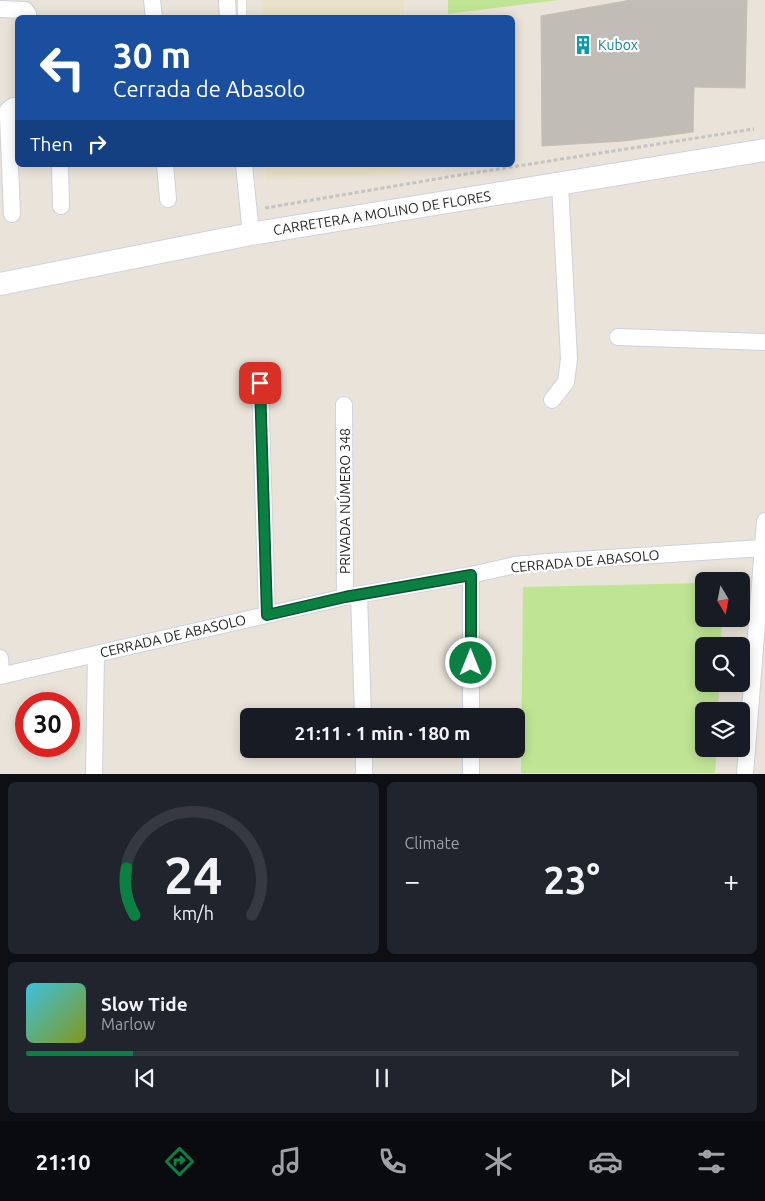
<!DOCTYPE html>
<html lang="en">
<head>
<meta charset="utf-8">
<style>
  :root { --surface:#171b24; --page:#20242c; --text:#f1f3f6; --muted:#9ea1a6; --line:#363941; --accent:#0b8043 }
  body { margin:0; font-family:Ubuntu,sans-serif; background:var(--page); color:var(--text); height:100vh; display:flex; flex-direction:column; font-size:19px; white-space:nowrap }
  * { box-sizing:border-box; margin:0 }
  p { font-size:16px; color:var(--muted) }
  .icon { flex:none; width:28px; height:28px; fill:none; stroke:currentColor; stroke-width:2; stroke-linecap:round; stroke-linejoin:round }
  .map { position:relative; height:774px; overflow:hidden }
  .side { display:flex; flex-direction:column; gap:8px; padding:8px; background:#0d0f14; flex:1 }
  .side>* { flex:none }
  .hud { position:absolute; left:15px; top:15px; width:500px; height:152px; border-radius:8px; box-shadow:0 2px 12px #0003; background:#1a4fa0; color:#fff; overflow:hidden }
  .needle { width:32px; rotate:170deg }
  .tools { position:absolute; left:695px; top:572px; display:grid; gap:10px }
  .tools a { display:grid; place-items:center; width:55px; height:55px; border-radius:8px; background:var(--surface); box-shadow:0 2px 12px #0003; font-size:25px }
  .speed { position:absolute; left:15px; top:692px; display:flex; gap:10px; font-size:25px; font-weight:700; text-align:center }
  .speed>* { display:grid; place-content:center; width:65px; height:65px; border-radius:50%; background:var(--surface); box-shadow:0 2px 12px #0003; line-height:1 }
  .speed .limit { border:8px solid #d22; background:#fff; color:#111 }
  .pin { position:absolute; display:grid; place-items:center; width:42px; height:42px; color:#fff; margin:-21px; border-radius:10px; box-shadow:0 2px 8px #0006 }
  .me { position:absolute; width:55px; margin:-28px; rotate:0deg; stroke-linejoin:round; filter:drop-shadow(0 0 4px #0008) }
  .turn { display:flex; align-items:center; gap:18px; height:105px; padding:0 15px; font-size:22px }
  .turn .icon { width:65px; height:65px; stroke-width:2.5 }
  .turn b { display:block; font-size:35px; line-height:42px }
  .then { display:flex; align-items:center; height:48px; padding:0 15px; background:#0003; gap:10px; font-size:19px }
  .big { font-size:38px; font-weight:700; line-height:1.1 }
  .side .card { flex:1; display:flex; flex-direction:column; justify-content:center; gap:8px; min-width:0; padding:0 18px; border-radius:8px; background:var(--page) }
  .side .dial { align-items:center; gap:0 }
  .dial svg { height:130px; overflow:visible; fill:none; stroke:var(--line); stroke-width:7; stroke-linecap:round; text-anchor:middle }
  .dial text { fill:var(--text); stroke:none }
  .song { display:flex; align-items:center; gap:15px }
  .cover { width:60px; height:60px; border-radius:8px; background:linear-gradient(135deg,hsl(190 70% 55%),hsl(70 70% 35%)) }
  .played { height:5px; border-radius:2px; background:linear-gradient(90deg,var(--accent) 15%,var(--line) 15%) }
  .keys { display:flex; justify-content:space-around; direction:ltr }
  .heat { display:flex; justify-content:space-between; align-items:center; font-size:28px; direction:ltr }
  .side .tiles { flex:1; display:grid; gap:8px; grid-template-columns:1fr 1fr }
  .card:last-child { grid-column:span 2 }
  .trip { position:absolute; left:240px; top:708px; width:285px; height:50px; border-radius:8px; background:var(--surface); box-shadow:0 2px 12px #0003; font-weight:700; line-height:50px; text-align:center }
  .tabs { display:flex; height:80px; justify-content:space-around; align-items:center; background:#090b0e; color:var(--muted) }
  .tabs .icon { width:35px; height:35px }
  .tabs .on { color:var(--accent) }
  .tabs b { font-size:22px; color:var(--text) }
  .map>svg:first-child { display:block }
  .education { fill:#eae1c9 }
  .pitch { fill:#bfe594 }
  .building { fill:#c1bdb6; stroke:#c4bfb3 }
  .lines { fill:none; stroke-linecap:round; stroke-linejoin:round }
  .lane-casing { stroke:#ced1e0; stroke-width:9 }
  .street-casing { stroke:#ced1e0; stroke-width:18 }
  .secondary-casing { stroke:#ced1e0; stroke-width:24 }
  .path { stroke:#c3c3c3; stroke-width:3; stroke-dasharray:4 2.5; stroke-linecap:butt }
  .lane { stroke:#fff; stroke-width:8 }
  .street { stroke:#fff; stroke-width:16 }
  .secondary { stroke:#fff; stroke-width:22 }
  .route-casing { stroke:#07532c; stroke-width:12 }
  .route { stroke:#0b8043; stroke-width:9 }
  .labels { text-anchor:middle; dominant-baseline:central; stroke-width:4.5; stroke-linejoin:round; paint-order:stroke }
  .culture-label { font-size:14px; fill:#0d838f; stroke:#fff; text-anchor:start }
  .street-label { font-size:14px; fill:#272727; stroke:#fff }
</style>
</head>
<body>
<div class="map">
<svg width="765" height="774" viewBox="0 0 765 774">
  <rect width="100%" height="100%" fill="#e9e3d9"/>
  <path class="education" d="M262 0H404V17H258H261Z
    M264 165H400V175L266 179Z"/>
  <path class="pitch" d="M448 0H558L448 14Z
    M704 583V619H722L721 646H704V684H719L718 711H704V749H717L715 773H521L523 587Z"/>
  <path class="building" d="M631 0H747L745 88 694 87 693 132 624 141 542 146 541 16Z"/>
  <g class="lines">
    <g class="lane-casing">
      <path id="lane" d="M242 18V0"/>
    </g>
    <g class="street-casing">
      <path id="street" d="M152 0 154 18
        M227 0 228 18
        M0 9 25 10 28 14V18
        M60 165 61 206
        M165 165 168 199
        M244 165 251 234
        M12 214 8 117V110L13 106H18
        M618 337 765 342
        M260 383 267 615
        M552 400 566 382 569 359 560 184
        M344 405 345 597
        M359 594 363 716
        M0 658 1 676
        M0 676 345 597 471 575 515 565 547 562 762 548
        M471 716V575
        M364 749V774
        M94 774 96 654
        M471 774V749
        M745 774 765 521"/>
    </g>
    <g class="secondary-casing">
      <path id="secondary" d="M0 284 251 234 765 150"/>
    </g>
    <path class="path" d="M265 208 460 175 754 129"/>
    <use href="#lane" class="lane"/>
    <use href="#street" class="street"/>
    <use href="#secondary" class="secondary"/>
  </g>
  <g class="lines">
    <g class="route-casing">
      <path id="route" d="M260 383 267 615 345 597 471 575V663"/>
    </g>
    <use href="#route" class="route"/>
  </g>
  <defs>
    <g id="building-bare" transform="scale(1.5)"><path d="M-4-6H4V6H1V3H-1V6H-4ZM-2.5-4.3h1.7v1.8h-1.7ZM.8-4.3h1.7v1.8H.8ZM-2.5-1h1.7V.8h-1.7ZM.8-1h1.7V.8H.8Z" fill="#0f9aa8" stroke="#fff" stroke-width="2.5" paint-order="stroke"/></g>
  </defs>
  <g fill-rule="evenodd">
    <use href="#building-bare" x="583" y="45"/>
  </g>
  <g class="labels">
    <g class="culture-label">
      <text x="598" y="45">Kubox</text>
    </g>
    <g class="street-label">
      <text transform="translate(382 213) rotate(-9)">CARRETERA A MOLINO DE FLORES</text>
      <text transform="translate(345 501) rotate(-90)">PRIVADA NÚMERO 348</text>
      <text transform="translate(585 561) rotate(-5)">CERRADA DE ABASOLO</text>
      <text transform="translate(173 636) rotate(-13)">CERRADA DE ABASOLO</text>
    </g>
  </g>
</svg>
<div class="tools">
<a><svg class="needle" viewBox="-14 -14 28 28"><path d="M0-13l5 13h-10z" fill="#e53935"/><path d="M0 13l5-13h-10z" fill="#9ea1a6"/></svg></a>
<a><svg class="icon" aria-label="search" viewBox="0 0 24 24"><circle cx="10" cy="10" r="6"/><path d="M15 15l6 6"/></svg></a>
<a><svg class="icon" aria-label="layers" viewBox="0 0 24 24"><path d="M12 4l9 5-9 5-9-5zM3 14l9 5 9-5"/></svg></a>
</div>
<div class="speed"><div class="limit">30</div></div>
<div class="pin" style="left:260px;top:383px;background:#d93025"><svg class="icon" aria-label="arrive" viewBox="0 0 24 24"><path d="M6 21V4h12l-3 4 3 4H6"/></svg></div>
<svg class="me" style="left:471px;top:663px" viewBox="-20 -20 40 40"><circle r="17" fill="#0b8043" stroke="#fff" stroke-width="3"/><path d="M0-11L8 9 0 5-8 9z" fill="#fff"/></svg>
<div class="trip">21:11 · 1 min · 180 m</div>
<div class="hud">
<div class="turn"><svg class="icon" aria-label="left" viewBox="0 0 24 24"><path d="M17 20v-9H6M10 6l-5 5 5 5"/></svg><div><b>30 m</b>Cerrada de Abasolo</div></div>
<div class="then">Then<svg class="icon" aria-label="right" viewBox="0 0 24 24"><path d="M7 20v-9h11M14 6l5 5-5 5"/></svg></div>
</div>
</div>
<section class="side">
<div class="tiles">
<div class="card dial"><svg viewBox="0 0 100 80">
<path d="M14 69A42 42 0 1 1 86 69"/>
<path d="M14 69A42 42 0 0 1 9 40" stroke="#0b8043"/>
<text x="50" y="56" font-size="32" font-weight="700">24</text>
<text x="50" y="72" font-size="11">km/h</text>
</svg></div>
<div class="card"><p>Climate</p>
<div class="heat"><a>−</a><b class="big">23°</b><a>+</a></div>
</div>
<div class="card">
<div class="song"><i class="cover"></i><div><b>Slow Tide</b><p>Marlow</p></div></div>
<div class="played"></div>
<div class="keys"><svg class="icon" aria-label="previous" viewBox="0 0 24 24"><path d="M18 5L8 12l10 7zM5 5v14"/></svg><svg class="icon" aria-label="pause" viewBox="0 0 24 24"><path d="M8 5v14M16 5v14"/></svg><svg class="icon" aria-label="next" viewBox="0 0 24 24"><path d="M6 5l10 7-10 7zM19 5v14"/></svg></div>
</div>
</div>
</section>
<nav class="tabs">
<b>21:10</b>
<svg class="icon on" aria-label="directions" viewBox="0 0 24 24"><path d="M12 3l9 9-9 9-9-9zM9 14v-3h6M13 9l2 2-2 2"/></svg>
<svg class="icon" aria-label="music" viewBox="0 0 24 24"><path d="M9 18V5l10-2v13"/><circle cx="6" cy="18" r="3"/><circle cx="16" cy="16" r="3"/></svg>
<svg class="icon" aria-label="phone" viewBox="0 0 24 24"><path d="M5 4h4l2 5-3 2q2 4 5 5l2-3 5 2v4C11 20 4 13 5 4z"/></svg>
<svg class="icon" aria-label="climate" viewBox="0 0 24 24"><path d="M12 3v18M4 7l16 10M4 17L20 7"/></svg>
<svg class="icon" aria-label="car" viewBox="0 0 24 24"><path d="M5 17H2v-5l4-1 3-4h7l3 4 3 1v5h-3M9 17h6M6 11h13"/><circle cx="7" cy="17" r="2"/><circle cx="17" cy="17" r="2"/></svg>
<svg class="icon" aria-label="filters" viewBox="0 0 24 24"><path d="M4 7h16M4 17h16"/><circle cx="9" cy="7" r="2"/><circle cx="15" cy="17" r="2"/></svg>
</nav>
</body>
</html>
